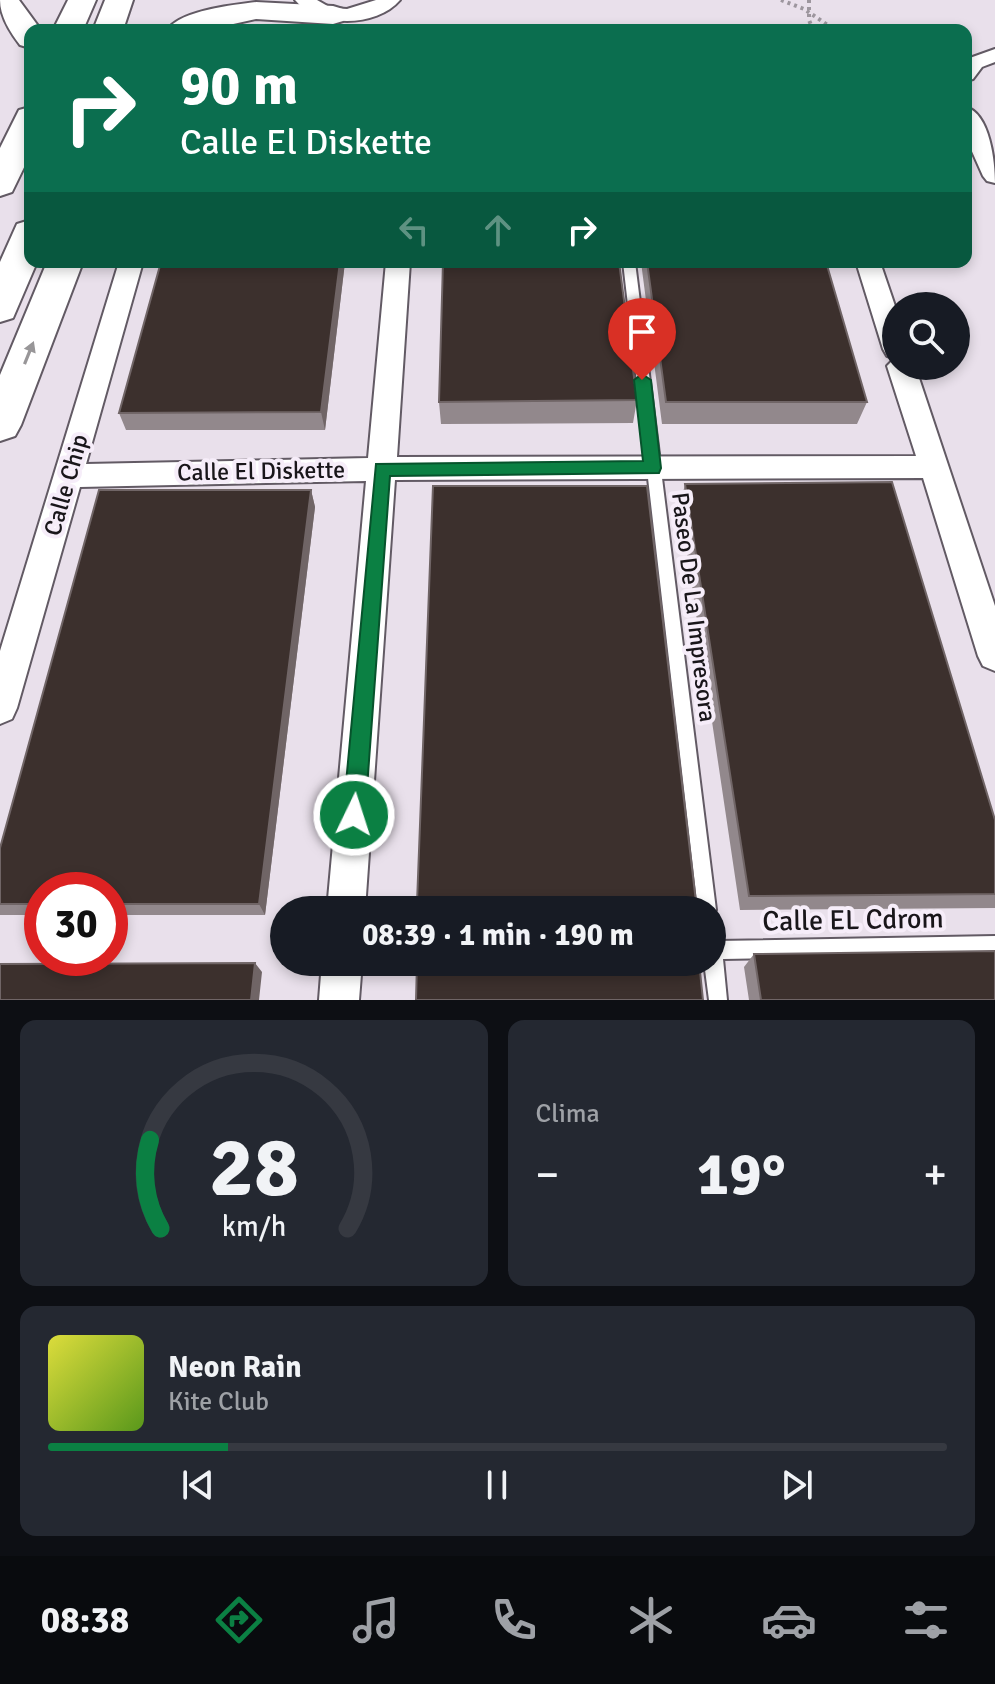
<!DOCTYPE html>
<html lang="es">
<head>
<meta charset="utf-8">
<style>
  :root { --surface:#171b24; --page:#242831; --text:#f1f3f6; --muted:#9ea1a6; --line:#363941; --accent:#0b8043 }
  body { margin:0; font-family:Signika,sans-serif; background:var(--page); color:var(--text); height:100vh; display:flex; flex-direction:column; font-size:30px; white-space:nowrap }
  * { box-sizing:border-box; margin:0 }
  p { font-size:26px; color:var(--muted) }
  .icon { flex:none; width:44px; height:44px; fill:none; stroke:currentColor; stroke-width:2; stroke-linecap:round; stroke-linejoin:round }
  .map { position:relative; height:1000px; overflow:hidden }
  .panel { display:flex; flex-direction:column; gap:20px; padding:20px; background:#0d0f14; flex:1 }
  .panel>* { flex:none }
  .top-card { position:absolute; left:24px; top:24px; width:948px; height:244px; border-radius:16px; box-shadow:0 4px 12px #0003; background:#0b6e4f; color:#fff; overflow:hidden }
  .buttons { position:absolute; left:882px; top:292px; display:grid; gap:16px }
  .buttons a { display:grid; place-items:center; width:88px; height:88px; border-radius:50%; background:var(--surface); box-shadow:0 4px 12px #0003; font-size:40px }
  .speed { position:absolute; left:24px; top:872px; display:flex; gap:16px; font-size:40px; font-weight:700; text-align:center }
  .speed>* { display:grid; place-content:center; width:104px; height:104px; border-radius:50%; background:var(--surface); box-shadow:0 4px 12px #0003; line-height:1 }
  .speed .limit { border:12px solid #d22; background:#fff; color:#111 }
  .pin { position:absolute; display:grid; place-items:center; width:68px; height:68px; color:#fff; margin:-82px -34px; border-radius:50% 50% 50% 0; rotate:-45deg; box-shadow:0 0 8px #0007 }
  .pin .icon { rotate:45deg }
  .me { position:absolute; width:88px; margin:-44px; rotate:4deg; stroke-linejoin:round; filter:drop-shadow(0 0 6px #0008) }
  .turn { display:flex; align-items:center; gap:28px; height:168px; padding:0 24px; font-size:36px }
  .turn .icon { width:104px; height:104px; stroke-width:2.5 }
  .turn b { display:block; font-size:56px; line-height:68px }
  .lanes { display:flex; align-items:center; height:76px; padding:0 24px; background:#0003; justify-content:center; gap:40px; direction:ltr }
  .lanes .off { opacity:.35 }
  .big { font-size:60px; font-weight:800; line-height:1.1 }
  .panel .tile { flex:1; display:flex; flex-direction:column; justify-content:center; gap:12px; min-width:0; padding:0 28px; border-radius:16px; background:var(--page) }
  .panel .dial { align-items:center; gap:0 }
  .dial svg { height:208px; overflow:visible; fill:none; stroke:var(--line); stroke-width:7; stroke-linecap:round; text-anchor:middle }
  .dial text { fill:var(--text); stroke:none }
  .song { display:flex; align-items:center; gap:24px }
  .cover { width:96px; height:96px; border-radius:12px; background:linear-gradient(135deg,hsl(60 70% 55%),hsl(90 70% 35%)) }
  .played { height:8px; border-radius:4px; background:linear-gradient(90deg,var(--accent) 20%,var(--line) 20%) }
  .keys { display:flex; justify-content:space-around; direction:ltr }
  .heat { display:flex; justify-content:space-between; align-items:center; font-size:44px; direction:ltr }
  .panel .tiles { flex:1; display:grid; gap:20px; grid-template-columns:1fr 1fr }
  .tile:last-child { grid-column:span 2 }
  .trip { position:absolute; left:270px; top:896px; width:456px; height:80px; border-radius:40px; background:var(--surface); box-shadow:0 4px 12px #0003; font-weight:800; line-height:80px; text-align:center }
  .tab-bar { display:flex; height:128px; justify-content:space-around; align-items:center; background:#090b0e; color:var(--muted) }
  .tab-bar .icon { width:56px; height:56px }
  .tab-bar .current { color:var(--accent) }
  .tab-bar b { font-size:36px; color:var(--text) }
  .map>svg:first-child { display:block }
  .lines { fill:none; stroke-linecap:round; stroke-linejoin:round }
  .lane-casing { stroke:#625a64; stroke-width:4 }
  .street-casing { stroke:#625a64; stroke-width:4 }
  .highway-casing { stroke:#625a64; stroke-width:4 }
  .path { stroke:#9d969e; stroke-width:4; stroke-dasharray:3 4; stroke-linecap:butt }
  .lane { fill:#fff; fill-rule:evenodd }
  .street { fill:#fff; fill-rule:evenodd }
  .highway { fill:#fff; fill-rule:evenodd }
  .wall { fill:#92888c }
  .shaded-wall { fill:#706566 }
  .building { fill:#3c302d; stroke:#706566; stroke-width:2 }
  .oneway { fill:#989698 }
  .route { fill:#0b8043; stroke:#07532c; stroke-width:2 }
  .labels { text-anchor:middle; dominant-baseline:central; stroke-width:8; stroke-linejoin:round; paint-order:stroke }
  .street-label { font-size:24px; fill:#19161a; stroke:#f6edf9 }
  .near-street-label { font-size:28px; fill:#19161a; stroke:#f6edf9 }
</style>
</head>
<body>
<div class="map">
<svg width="995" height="1000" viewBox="0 0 995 1000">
  <rect width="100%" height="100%" fill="#e9e0eb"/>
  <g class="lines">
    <g class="lane-casing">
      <path id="lane" d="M623 262H635L716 910 712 917V910H698Z
        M995 936V954L723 959 727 1000H709L704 962H712V939L717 941Z"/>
    </g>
    <g class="street-casing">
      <path id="street" d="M295 0H317L331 8 347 9 376 0H400C376 28 318 28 295 0Z
        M995 49V62L982 67 973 79 966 81 967 59Z
        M966 107C990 114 995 162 995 183L987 181 983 176 966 138Z
        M119 262H143L86 464 368 458 386 262H410L397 457 916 456 887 366 895 358 887 356 883 349 856 262H880L896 309V366H915L995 606V671L983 666 978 656 923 478 395 480 365 910H327L366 481 80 487 17 708 12 719 0 724V651Z
        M322 962H362L359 1000H319Z"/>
    </g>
    <g class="highway-casing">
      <path id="highway" d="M0 0H19L41 30H30V48L20 45C10 32 0 16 0 0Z
        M68 0H96L83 30H53Z
        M105 0H133L123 30H93Z
        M256 2 333 6 343 9 347 15 343 21 333 24 256 19 206 30H167C181 10 233 5 256 2Z
        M30 107V155L12 192 0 196V148L19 110Z
        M30 220V262H37L13 318 0 322V262L17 224Z
        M47 262H83L21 425 15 436 0 441V375Z"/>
    </g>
    <path class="path" d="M781 0 804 9 835 30
      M809 0V20L813 30"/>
    <use href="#lane" class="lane"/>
    <use href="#street" class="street"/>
    <use href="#highway" class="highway"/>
  </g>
  <path class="wall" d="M161 262H345L325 430H126L119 413Z
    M641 262H826L867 402 857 424H662Z
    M637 400 633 423 441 424 439 402Z
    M685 484 995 820V908L740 910 680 506Z
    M311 490 315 507 265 915H110V890H42V915H0V848Z
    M696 902 692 910H418L417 903Z
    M754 954 995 1000H749L744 967Z"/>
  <path class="shaded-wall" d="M340 262H345L325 430 321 412Z
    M311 490 315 507 265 915 259 904Z
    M255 963 262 972 259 1000H251Z"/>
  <path class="building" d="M161 262H340L321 412 119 413Z
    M443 262H619L637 400 439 402Z
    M647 262H826L867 402H666Z
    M892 482 995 820V894L749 896 685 484Z
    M433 486H647L696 902 417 903Z
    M99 490H311L259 904H110V890H42V904H0V848Z
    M995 951V1000H761L754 954Z
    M417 962H699L703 1000H416Z
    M255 963 251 1000H0V964Z"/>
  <defs><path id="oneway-solid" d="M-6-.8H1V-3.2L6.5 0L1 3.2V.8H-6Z" transform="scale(2)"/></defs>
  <use class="oneway" href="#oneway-solid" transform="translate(29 353) rotate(-68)"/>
  <path class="route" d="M642 374 651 380 661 468 659 473 390 476 365 815 362 823 354 826 346 823 343 815 376 464 643 461 634 380Z"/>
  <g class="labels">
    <g class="street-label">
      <text transform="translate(261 471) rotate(-1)">Calle El Diskette</text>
      <text transform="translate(66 485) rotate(-74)">Calle Chip</text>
      <text transform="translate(694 607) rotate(83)">Paseo De La Impresora</text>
    </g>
    <g class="near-street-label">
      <text transform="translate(853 920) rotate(-1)">Calle EL Cdrom</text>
    </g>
  </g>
</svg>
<div class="buttons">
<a><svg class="icon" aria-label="search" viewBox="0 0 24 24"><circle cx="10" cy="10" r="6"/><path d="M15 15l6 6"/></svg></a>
</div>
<div class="speed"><div class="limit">30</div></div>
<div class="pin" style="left:642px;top:380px;background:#d93025"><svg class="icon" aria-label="arrive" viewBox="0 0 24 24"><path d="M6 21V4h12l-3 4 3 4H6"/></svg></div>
<svg class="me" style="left:354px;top:815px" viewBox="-20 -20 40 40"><circle r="17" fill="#0b8043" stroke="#fff" stroke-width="3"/><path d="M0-11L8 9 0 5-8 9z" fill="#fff"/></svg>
<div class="trip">08:39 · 1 min · 190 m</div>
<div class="top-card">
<div class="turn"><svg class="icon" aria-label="right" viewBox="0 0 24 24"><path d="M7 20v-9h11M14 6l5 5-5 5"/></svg><div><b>90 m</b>Calle El Diskette</div></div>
<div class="lanes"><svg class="icon off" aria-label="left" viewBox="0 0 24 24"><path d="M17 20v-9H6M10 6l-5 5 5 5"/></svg><svg class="icon off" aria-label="ahead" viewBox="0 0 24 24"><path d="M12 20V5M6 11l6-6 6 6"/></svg><svg class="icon" aria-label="right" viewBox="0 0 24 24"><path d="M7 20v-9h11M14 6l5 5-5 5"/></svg></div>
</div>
</div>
<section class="panel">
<div class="tiles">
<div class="tile dial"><svg viewBox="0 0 100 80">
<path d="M14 69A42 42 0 1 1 86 69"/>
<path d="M14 69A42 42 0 0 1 10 35" stroke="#0b8043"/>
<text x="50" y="56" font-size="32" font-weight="700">28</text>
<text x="50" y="72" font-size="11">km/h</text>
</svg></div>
<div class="tile"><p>Clima</p>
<div class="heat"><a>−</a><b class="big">19°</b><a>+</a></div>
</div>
<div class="tile">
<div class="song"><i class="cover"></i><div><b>Neon Rain</b><p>Kite Club</p></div></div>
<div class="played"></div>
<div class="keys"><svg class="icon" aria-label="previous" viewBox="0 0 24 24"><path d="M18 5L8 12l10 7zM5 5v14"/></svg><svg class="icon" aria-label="pause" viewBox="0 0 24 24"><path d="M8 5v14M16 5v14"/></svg><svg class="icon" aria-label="next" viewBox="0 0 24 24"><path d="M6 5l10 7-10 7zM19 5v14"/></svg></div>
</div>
</div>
</section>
<nav class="tab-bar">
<b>08:38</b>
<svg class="icon current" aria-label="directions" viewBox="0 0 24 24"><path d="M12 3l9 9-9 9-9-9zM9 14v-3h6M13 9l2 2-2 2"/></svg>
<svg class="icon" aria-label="music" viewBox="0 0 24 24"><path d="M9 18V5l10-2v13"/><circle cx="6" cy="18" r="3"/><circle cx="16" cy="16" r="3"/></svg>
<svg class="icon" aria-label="phone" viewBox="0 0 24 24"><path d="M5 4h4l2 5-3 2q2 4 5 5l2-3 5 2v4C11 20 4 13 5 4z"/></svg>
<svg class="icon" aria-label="climate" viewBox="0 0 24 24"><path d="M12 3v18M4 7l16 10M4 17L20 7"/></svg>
<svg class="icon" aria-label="car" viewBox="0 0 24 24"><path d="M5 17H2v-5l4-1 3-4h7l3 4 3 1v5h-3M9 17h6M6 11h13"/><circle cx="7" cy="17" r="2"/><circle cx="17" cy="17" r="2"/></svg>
<svg class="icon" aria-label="filters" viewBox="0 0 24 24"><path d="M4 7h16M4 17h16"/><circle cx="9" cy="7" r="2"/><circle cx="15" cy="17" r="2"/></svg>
</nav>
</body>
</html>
